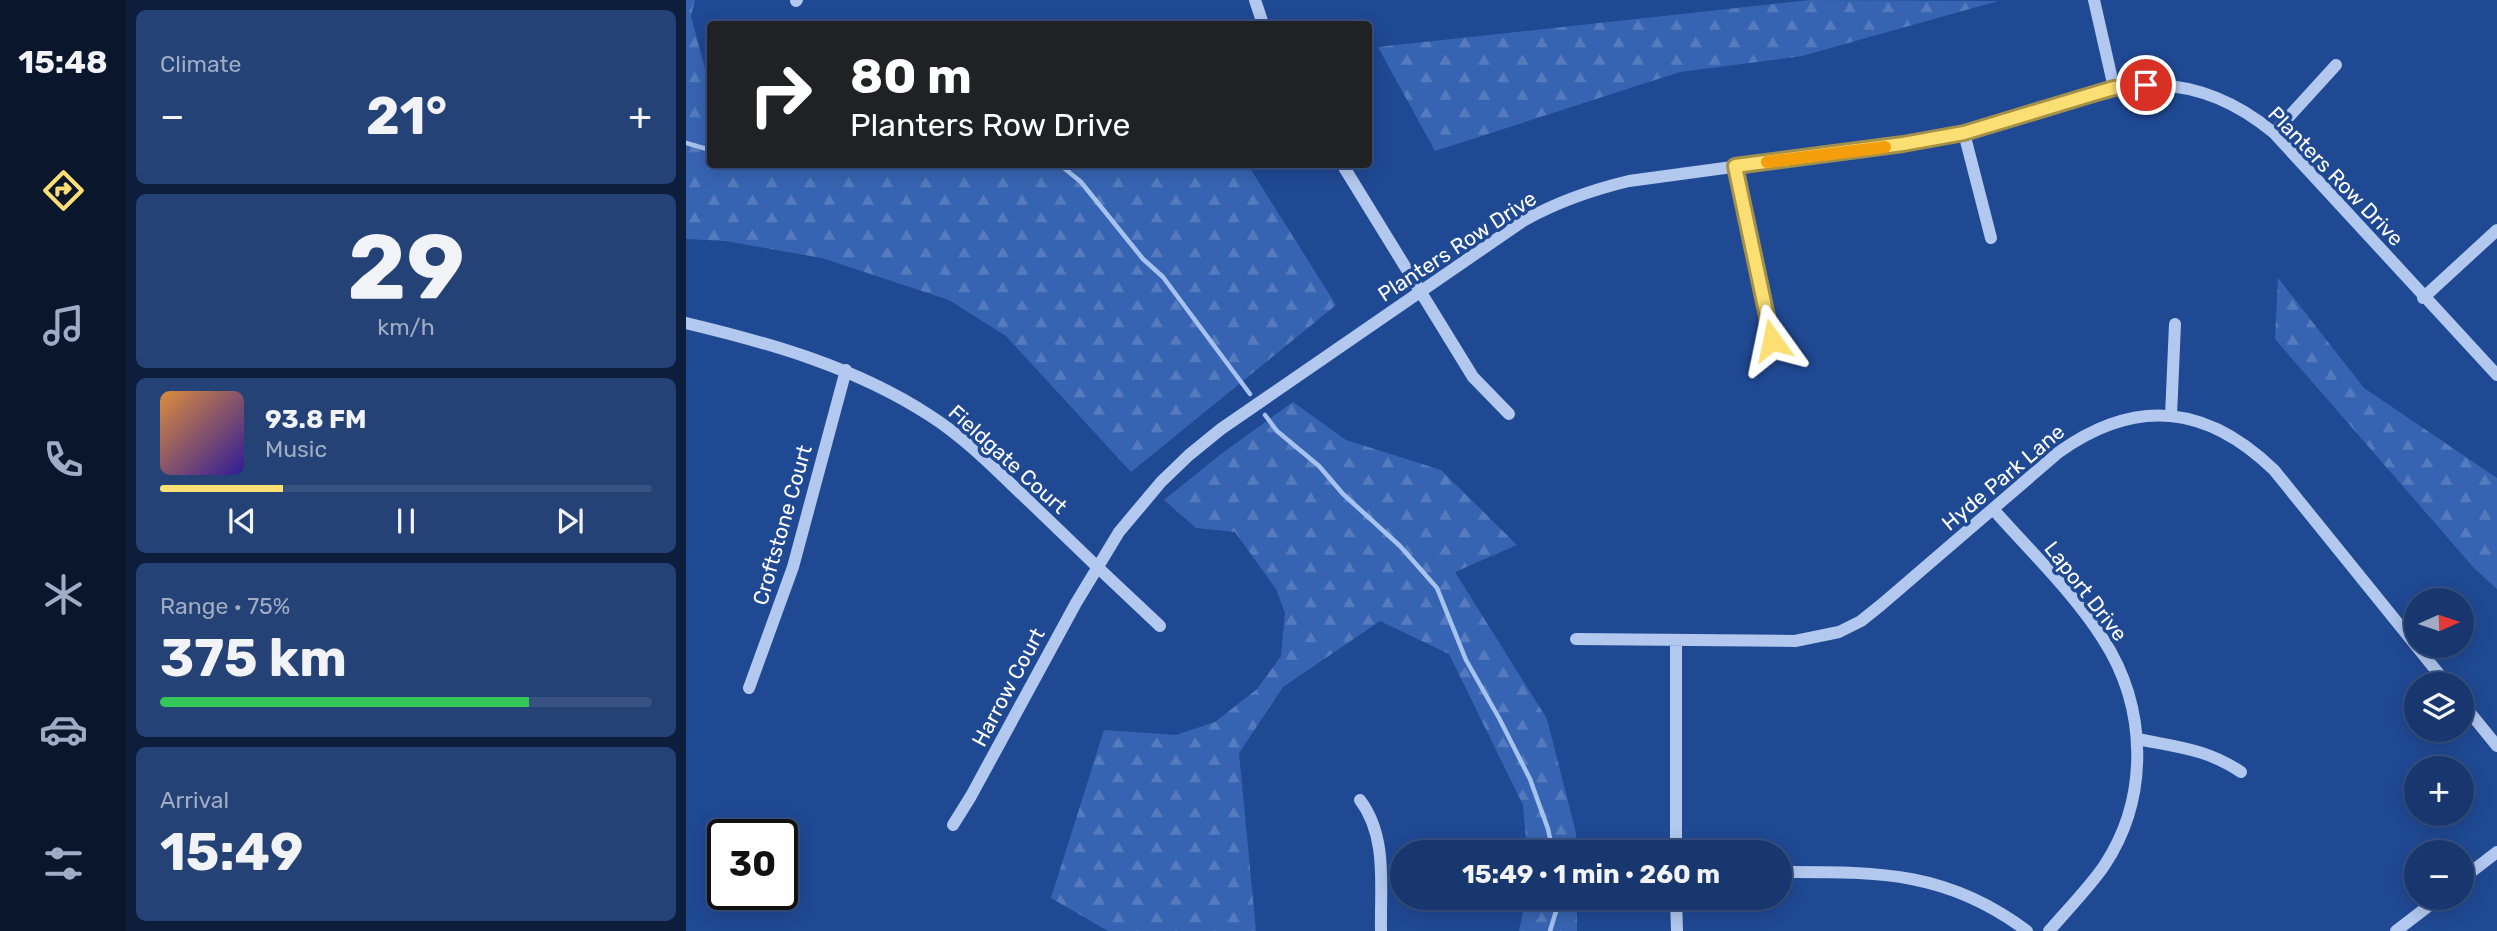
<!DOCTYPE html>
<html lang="en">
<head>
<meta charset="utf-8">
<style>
  :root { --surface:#18376f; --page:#254277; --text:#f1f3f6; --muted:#9facc3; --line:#365182; --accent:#fbdf73 }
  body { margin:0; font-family:Rubik,sans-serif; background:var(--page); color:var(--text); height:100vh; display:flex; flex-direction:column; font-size:26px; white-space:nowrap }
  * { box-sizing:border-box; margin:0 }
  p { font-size:23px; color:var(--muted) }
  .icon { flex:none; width:38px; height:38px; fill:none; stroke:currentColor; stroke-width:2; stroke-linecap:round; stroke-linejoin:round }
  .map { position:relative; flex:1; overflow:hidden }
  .side { display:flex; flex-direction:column; gap:10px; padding:10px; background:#0d1e3d; width:560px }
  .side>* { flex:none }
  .hud { position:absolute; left:21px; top:21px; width:665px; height:147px; border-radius:7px; box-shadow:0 4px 18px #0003,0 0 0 2px var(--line); background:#202124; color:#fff; overflow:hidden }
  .needle { width:46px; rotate:87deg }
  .controls { position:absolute; left:1718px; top:588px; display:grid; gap:14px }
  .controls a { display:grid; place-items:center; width:70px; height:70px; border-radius:50%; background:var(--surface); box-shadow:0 4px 18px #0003,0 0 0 2px var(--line); font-size:35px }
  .speed { position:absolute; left:21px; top:819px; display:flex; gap:14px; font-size:35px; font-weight:700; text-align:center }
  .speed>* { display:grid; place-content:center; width:91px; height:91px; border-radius:50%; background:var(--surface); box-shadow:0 4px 18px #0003,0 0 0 2px var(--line); line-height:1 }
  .speed .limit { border:4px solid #111; border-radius:10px; background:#fff; color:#111 }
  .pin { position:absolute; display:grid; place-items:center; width:60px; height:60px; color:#fff; margin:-30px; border:4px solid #fff; border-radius:50%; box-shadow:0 2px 7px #0007 }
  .me { position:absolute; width:77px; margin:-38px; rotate:348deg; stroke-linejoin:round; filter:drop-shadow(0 0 5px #0008) }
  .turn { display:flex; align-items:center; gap:24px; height:147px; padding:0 28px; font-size:32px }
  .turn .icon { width:91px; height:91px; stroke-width:2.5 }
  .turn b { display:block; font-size:49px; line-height:60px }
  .big { font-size:52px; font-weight:700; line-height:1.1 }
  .side .widget { flex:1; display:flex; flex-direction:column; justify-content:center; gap:10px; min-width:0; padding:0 24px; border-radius:10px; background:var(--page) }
  .side .dial { align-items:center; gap:0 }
  .dial b { font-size:91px; line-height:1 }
  .song { display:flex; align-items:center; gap:21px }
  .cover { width:84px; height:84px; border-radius:10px; background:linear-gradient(135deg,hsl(30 70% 55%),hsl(250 70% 35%)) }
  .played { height:7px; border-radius:4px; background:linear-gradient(90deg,var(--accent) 25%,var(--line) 25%) }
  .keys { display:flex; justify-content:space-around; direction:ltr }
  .heat { display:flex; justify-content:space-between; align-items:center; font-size:38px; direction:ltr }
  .charge { height:10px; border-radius:5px; background:linear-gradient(90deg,#34c759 75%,var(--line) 0) }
  .trip { position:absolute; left:704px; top:840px; width:402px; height:70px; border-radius:35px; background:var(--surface); box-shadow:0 4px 18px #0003,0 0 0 2px var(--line); font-weight:700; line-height:70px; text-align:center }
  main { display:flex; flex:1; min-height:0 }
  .tab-bar { display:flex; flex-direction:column; width:126px; justify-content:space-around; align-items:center; background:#0a162c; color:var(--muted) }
  .tab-bar .icon { width:49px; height:49px }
  .tab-bar .current { color:var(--accent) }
  .tab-bar b { font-size:32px; color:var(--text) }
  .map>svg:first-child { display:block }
  .forest { fill:url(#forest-firs) }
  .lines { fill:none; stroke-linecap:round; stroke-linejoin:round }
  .stream { stroke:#a6c2ef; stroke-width:4.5 }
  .minor { stroke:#b2c8ee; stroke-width:12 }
  .route-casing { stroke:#a3914b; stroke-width:18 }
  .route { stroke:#fbdf73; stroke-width:12 }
  .slow { stroke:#f59e0b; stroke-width:12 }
  .labels { text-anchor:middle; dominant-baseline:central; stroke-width:7; stroke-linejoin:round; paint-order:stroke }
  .street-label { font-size:21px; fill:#fff; stroke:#204994 }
</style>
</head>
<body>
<main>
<nav class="tab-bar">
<b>15:48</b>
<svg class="icon current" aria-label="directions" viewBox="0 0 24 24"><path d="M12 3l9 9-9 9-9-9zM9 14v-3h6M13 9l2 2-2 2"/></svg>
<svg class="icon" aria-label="music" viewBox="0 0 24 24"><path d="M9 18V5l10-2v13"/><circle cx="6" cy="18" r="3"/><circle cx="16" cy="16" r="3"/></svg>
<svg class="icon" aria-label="phone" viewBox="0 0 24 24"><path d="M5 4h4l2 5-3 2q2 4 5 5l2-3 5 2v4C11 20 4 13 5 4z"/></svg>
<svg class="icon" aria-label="climate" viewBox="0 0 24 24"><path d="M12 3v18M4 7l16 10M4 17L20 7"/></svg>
<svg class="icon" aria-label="car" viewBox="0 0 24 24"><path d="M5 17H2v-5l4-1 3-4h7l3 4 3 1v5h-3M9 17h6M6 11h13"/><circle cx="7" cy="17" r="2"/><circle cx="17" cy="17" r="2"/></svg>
<svg class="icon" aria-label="filters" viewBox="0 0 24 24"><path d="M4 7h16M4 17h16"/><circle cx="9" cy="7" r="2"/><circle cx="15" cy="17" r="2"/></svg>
</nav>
<section class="side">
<div class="widget"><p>Climate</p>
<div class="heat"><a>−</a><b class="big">21°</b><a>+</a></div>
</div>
<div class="widget dial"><b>29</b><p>km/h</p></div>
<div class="widget">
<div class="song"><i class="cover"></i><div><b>93.8 FM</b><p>Music</p></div></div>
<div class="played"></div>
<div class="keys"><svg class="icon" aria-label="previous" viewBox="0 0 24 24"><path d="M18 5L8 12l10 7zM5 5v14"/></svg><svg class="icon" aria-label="pause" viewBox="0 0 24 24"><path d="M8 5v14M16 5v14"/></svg><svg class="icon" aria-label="next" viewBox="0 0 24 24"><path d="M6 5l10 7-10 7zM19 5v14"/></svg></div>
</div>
<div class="widget"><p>Range · 75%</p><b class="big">375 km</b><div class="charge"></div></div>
<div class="widget"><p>Arrival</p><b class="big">15:49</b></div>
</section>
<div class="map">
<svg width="1811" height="931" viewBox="0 0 1811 931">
  <defs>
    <pattern id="forest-firs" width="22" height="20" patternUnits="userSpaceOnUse" patternTransform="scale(1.75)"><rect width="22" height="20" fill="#3764b2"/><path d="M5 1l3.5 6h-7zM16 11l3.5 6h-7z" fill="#557bbe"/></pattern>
  </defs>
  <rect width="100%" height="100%" fill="#204994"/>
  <path class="forest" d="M0 0H9L5 16 19 69 24 71V164L562 165 650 305 445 472 320 336 263 300 136 258 39 241 0 239Z
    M1125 0 1312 1 1116 56 994 72 749 151 692 47Z
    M1592 278 1678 388 1811 478V589L1788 568 1589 339Z
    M607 402 660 440 755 470 831 545 769 572 861 719 890 833V852H841L837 805 763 654 694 621 597 687 553 753 570 931H422L365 898 418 730 490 735 529 722 571 689 595 656 599 613 590 589 549 532 510 528 478 500 535 454Z
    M840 898H891V931H833Z"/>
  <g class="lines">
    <path class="stream" d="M0 143 24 150
      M373 164 395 182 457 259 477 277 564 394
      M579 415 591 431 633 466 657 494 714 546 751 588 780 660 813 718 844 779 862 829 867 852
      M864 931 871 908 870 898"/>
    <path class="minor" d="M569 0 577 24
      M1408 0 1428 88
      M110 1 111 0
      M1278 133 1305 238
      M1588 133 1650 65
      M656 164 787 377 823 414
      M1049 166 1086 340
      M1737 298 1811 230
      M0 323C84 343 169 367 243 415 281 439 314 474 347 505 389 546 431 586 474 626
      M1485 416 1489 324
      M1307 509C1344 551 1387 592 1417 639 1461 707 1464 797 1418 866 1402 889 1381 910 1363 931
      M890 639 1109 641 1153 632 1175 621 1195 605 1373 452C1450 397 1521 405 1588 470L1761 684
      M990 640V852
      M63 688 107 567 160 370
      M1776 703 1811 746
      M1452 739C1491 747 1521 749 1555 772
      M674 800C702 837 694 887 695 931
      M267 825 285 796 390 603 433 532 475 482 503 455 535 429 837 221C871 202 905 190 943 181 1009 172 1076 163 1142 154 1188 148 1234 144 1279 133 1337 118 1408 83 1468 85 1515 86 1553 104 1588 133L1811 375
      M1094 872C1191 872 1260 870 1341 931
      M1776 879 1811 852
      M990 898 991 931
      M1710 931 1753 898"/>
  </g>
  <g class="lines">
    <g class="route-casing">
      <path id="route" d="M1086 340 1049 166 1217 144 1278 133 1404 95 1428 88 1460 85"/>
    </g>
    <use href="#route" class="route"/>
    <path class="slow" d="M1081 162 1199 147"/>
  </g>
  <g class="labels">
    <g class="street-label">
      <text transform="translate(1650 176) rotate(46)">Planters Row Drive</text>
      <text transform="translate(771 246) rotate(-33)">Planters Row Drive</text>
      <text transform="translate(322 459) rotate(42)">Fieldgate Court</text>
      <text transform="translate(1317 477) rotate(-40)">Hyde Park Lane</text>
      <text transform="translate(96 525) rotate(-74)">Croftstone Court</text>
      <text transform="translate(1400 591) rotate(52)">Laport Drive</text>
      <text transform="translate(322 687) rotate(-62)">Harrow Court</text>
    </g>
  </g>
</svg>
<div class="controls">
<a><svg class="needle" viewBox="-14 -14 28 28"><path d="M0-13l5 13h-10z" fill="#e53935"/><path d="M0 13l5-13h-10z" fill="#9facc3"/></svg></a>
<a><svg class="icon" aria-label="layers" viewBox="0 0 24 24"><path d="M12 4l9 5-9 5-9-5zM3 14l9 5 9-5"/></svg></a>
<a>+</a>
<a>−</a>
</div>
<div class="speed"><div class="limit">30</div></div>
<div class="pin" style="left:1460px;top:85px;background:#d93025"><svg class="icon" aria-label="arrive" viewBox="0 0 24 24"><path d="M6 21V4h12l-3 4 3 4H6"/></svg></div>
<svg class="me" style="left:1086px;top:340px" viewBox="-20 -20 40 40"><path d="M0-17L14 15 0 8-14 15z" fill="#fbdf73" stroke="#fff" stroke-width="4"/></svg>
<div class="trip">15:49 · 1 min · 260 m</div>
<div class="hud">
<div class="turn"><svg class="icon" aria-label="right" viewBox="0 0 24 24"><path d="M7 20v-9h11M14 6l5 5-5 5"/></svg><div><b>80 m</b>Planters Row Drive</div></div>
</div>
</div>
</main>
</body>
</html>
